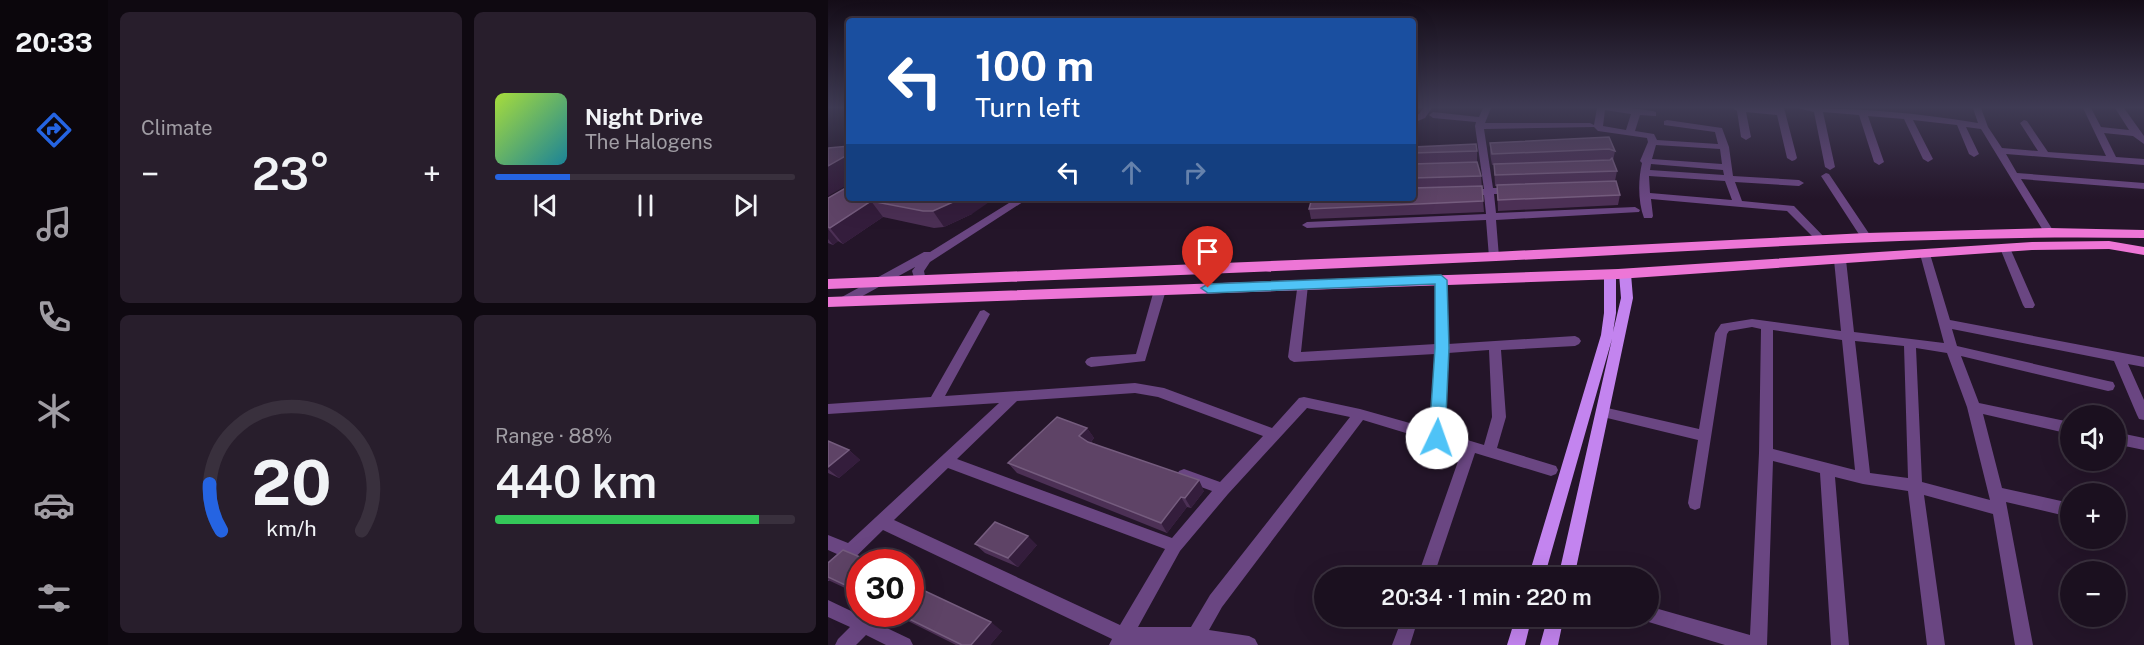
<!DOCTYPE html>
<html lang="en">
<head>
<meta charset="utf-8">
<style>
  :root { --surface:#1b101f; --page:#281e2c; --text:#f1f3f6; --muted:#a09da4; --line:#39303d; --accent:#2564e2 }
  body { margin:0; font-family:"Public Sans",sans-serif; background:var(--page); color:var(--text); height:100vh; display:flex; flex-direction:column; font-size:22px; white-space:nowrap }
  * { box-sizing:border-box; margin:0 }
  p { font-size:20px; color:var(--muted) }
  .icon { flex:none; width:33px; height:33px; fill:none; stroke:currentColor; stroke-width:2; stroke-linecap:round; stroke-linejoin:round }
  .map { position:relative; flex:1; overflow:hidden }
  .sheet { display:flex; flex-direction:column; gap:12px; padding:12px; background:#0f0911; width:720px }
  .sheet>* { flex:none }
  .hud { position:absolute; left:18px; top:18px; width:570px; height:183px; border-radius:6px; box-shadow:0 6px 24px #0002,0 0 0 2px var(--line); background:#1a4fa0; color:#fff; overflow:hidden }
  .buttons { position:absolute; left:1232px; top:405px; display:grid; gap:12px }
  .buttons a { display:grid; place-items:center; width:66px; height:66px; border-radius:50%; background:var(--surface); box-shadow:0 6px 24px #0002,0 0 0 2px var(--line); font-size:30px }
  .speed { position:absolute; left:18px; top:549px; display:flex; gap:12px; font-size:30px; font-weight:700; text-align:center }
  .speed>* { display:grid; place-content:center; width:78px; height:78px; border-radius:50%; background:var(--surface); box-shadow:0 6px 24px #0002,0 0 0 2px var(--line); line-height:1 }
  .speed .limit { border:9px solid #d22; background:#fff; color:#111 }
  .pin { position:absolute; display:grid; place-items:center; width:51px; height:51px; color:#fff; margin:-62px -26px; border-radius:50% 50% 50% 0; rotate:-45deg; box-shadow:0 0 6px #0007 }
  .pin .icon { rotate:45deg }
  .me { position:absolute; width:66px; margin:-33px; rotate:3deg; stroke-linejoin:round; filter:drop-shadow(0 0 4px #0008) }
  .turn { display:flex; align-items:center; gap:21px; height:126px; padding:0 30px; font-size:27px }
  .turn .icon { width:78px; height:78px; stroke-width:2.5 }
  .turn b { display:block; font-size:42px; line-height:51px }
  .lanes { display:flex; align-items:center; height:57px; padding:0 30px; background:#0003; justify-content:center; gap:30px; direction:ltr }
  .lanes .off { opacity:.35 }
  .big { font-size:45px; font-weight:600; line-height:1.1 }
  .sheet .widget { flex:1; display:flex; flex-direction:column; justify-content:center; gap:9px; min-width:0; padding:0 21px; border-radius:9px; background:var(--page) }
  .sheet .dial { align-items:center; gap:0 }
  .dial svg { height:156px; overflow:visible; fill:none; stroke:var(--line); stroke-width:7; stroke-linecap:round; text-anchor:middle }
  .dial text { fill:var(--text); stroke:none }
  .song { display:flex; align-items:center; gap:18px }
  .cover { width:72px; height:72px; border-radius:9px; background:linear-gradient(135deg,hsl(80 70% 55%),hsl(190 70% 35%)) }
  .played { height:6px; border-radius:3px; background:linear-gradient(90deg,var(--accent) 25%,var(--line) 25%) }
  .keys { display:flex; justify-content:space-around; direction:ltr }
  .heat { display:flex; justify-content:space-between; align-items:center; font-size:33px; direction:ltr }
  .charge { height:9px; border-radius:4px; background:linear-gradient(90deg,#34c759 88%,var(--line) 0) }
  .sheet .tiles { flex:1; display:grid; gap:12px; grid-template-columns:repeat(2,1fr) }
  .trip { position:absolute; left:486px; top:567px; width:345px; height:60px; border-radius:30px; background:var(--surface); box-shadow:0 6px 24px #0002,0 0 0 2px var(--line); font-weight:600; line-height:60px; text-align:center }
  main { display:flex; flex:1; min-height:0 }
  .tabs { display:flex; flex-direction:column; width:108px; justify-content:space-around; align-items:center; background:#0b060c; color:var(--muted) }
  .tabs .icon { width:42px; height:42px }
  .tabs .active { color:var(--accent) }
  .tabs b { font-size:27px; color:var(--text) }
  .map>svg:first-child { display:block }
  .lines { fill:none; stroke-linecap:round; stroke-linejoin:round }
  .street { fill:#6a4682; fill-rule:evenodd }
  .secondary { fill:#c384ef; fill-rule:evenodd }
  .primary { fill:#ed76d6; fill-rule:evenodd }
  .wall { fill:#4c3055 }
  .shaded-wall { fill:#341d3c }
  .building { fill:#5e4366; stroke:#755c7e; stroke-width:1.5 }
  .route { fill:#4fc3f7; stroke:#337fa1; stroke-width:1.5 }
</style>
</head>
<body>
<main>
<nav class="tabs">
<b>20:33</b>
<svg class="icon active" aria-label="directions" viewBox="0 0 24 24"><path d="M12 3l9 9-9 9-9-9zM9 14v-3h6M13 9l2 2-2 2"/></svg>
<svg class="icon" aria-label="music" viewBox="0 0 24 24"><path d="M9 18V5l10-2v13"/><circle cx="6" cy="18" r="3"/><circle cx="16" cy="16" r="3"/></svg>
<svg class="icon" aria-label="phone" viewBox="0 0 24 24"><path d="M5 4h4l2 5-3 2q2 4 5 5l2-3 5 2v4C11 20 4 13 5 4z"/></svg>
<svg class="icon" aria-label="climate" viewBox="0 0 24 24"><path d="M12 3v18M4 7l16 10M4 17L20 7"/></svg>
<svg class="icon" aria-label="car" viewBox="0 0 24 24"><path d="M5 17H2v-5l4-1 3-4h7l3 4 3 1v5h-3M9 17h6M6 11h13"/><circle cx="7" cy="17" r="2"/><circle cx="17" cy="17" r="2"/></svg>
<svg class="icon" aria-label="filters" viewBox="0 0 24 24"><path d="M4 7h16M4 17h16"/><circle cx="9" cy="7" r="2"/><circle cx="15" cy="17" r="2"/></svg>
</nav>
<section class="sheet">
<div class="tiles">
<div class="widget"><p>Climate</p>
<div class="heat"><a>−</a><b class="big">23°</b><a>+</a></div>
</div>
<div class="widget">
<div class="song"><i class="cover"></i><div><b>Night Drive</b><p>The Halogens</p></div></div>
<div class="played"></div>
<div class="keys"><svg class="icon" aria-label="previous" viewBox="0 0 24 24"><path d="M18 5L8 12l10 7zM5 5v14"/></svg><svg class="icon" aria-label="pause" viewBox="0 0 24 24"><path d="M8 5v14M16 5v14"/></svg><svg class="icon" aria-label="next" viewBox="0 0 24 24"><path d="M6 5l10 7-10 7zM19 5v14"/></svg></div>
</div>
<div class="widget dial"><svg viewBox="0 0 100 80">
<path d="M14 69A42 42 0 1 1 86 69"/>
<path d="M14 69A42 42 0 0 1 8 45" stroke="#2564e2"/>
<text x="50" y="56" font-size="32" font-weight="700">20</text>
<text x="50" y="72" font-size="11">km/h</text>
</svg></div>
<div class="widget"><p>Range · 88%</p><b class="big">440 km</b><div class="charge"></div></div>
</div>
</section>
<div class="map">
<svg width="1316" height="645" viewBox="0 0 1316 645">
  <rect width="100%" height="100%" fill="#241529"/>
  <g class="lines">
    <path class="street" d="M595 108H604L597 118 585 123V117L591 114Z
      M655 108H663L657 123H762L766 125 769 108H802L825 111 828 112V116L812 115 807 131 826 134 829 140 890 144 887 132 836 125V121L839 120 894 128 901 147 905 176 971 180 976 183 971 186 907 182 914 201 966 206 999 240 994 243 990 242 959 211 823 199 825 216 824 218H816C810 202 810 180 814 163L812 161 820 142 819 138 770 131 766 127 656 129 665 188H683L688 191 683 194H666L668 213 807 207 812 210 811 212 668 220 671 257 666 261 661 257 658 220 479 228 474 225 479 222 658 214 656 195H640L635 192 640 189H656L647 126 648 122 605 118 601 115 605 112 651 117ZM777 110 803 114 798 130 775 126ZM828 145 892 149 894 164 824 159ZM823 164 895 170 896 175 822 170ZM821 176 897 181 904 200 822 193Z
      M905 108H956L969 158 967 160 964 161 959 158 949 115 918 112 923 137 918 140 913 137 909 111Z
      M970 108C1030 108 1091 113 1150 123L1145 108H1153L1160 127 1174 148 1210 151 1192 123 1196 120 1199 121 1220 152 1278 156 1255 108H1263L1273 127 1301 130 1287 108H1296L1316 136V144L1305 136 1276 133 1288 157 1316 159V165L1178 154 1189 173 1316 183V189L1193 179 1226 232 1221 235 1216 232 1153 129 1138 127 1151 154 1146 157 1141 154 1129 125 1085 120 1105 159 1100 162 1095 159 1076 119 1040 116 1056 162 1051 165 1046 162 1031 115 995 112 1007 167 1002 170 997 167 986 112Z
      M998 173 1001 174 1042 235 1043 237 1042 239H1034L993 176Z
      M189 198H201L102 262 96 271 98 281 96 284H88L84 271 87 267 20 304 16 305 10 301 12 298 96 252H102Z
      M1177 244 1182 248 1207 305 1205 308H1197L1195 305 1172 248Z
      M1097 250 1102 254 1122 320 1316 357V367L1300 364 1316 400V420L1311 419 1309 415 1286 361 1124 329 1129 346 1280 381 1285 382 1287 386 1285 390 1280 391 1133 356 1151 403 1242 422V434L1155 414 1174 488 1242 503V517L1178 502 1205 645H1187L1165 514 1096 495 1117 645H1099L1080 491 1035 484 1007 477 1021 645H1003L992 473 945 461 939 645H897L814 620 813 616H820V606L922 635 931 453 933 329 924 327 901 331 899 334 872 508 867 510 862 508 860 503 870 440 775 417 770 416 768 412 770 408 775 407 871 429 887 333 893 324 924 319 1013 331 1006 260 1012 256 1018 260 1026 332 1116 343 1092 254ZM945 330 1014 340 1027 470 945 449ZM1027 341 1076 346 1080 478 1042 473ZM1088 348 1119 353 1139 407 1162 500 1094 482Z
      M613 276 619 280 620 344 747 336 751 338 753 341 751 344 747 346 673 350 678 417 669 448 728 466 730 470 728 474 723 476 647 453 605 578H589L634 450 535 420 394 607 381 630 421 636 427 639 430 645H281L284 639 55 530 6 578 0 581V562L9 554 0 550V535L20 543 171 403 0 414V404L103 397 152 311 156 310 162 314 117 396 307 383 336 388 444 428 471 398 476 397 532 409 603 429 607 354 466 362 462 360 460 357 470 282H478L480 285 473 352 608 344 607 280ZM661 350 664 417 656 445 616 433 620 353ZM307 393 330 397 435 436 392 482 356 469 351 471 349 475 351 479 384 491 344 538 129 459 189 401ZM479 408 522 417 382 595 363 627H310L352 551 400 494ZM120 468 337 549 292 625 66 520Z
      M332 286 338 290 317 361 263 367 259 365 257 362 259 359 263 357 308 354 326 290Z
      M1287 432 1316 438V450L1287 444Z
      M0 600 82 639 85 645H58L38 635 28 645H7L10 639 22 627 0 617Z
      M575 616H591L582 645H564Z"/>
    <path class="secondary" d="M797 270 803 274 805 298 746 578H730L784 339 716 578H700L773 335 776 313V275L782 271 788 275V313L785 332 793 298 791 274Z
      M688 616H704L697 645H679Z
      M720 616H736L730 645H712Z"/>
    <path class="primary" d="M1221 228 1316 230V238C1100 234 884 251 668 261 445 272 223 280 0 289V279L666 252 1038 233Z
      M1281 241 1316 247V255L1281 249 1204 250 790 279 0 307V297L790 269 1204 242Z"/>
  </g>
  <path class="wall" d="M781 137 787 151 785 161 789 171 787 181 792 195 790 205 670 211 669 186H667L666 165H664L662 153V143Z
    M585 147 649 151V162L653 176 656 212 483 219 481 209 585 198Z
    M21 186 144 214 116 227 106 228 55 217 15 244 10 241 5 245 0 243V198Z
    M259 428 266 438 263 442 376 491 363 508 359 507 339 533 189 473 180 463Z
    M0 441 21 450 32 460 11 478 0 473Z
    M147 544 209 545 190 567 157 553Z
    M32 562V595L0 580V577Z
    M88 586 174 631 162 645H128L78 620 69 614H82Z"/>
  <path class="shaded-wall" d="M21 154V184L0 196V166Z
    M134 198H167L144 214 116 227 105 211Z
    M43 201 55 217 15 244 2 228Z
    M0 229 10 241 5 245 0 239Z
    M259 428 266 438 258 447 251 436Z
    M21 450 32 460 11 478 0 469V467Z
    M371 480 376 491 363 508 357 498Z
    M353 497 359 507 339 533 333 523Z
    M200 536 209 545 190 567 180 558Z
    M163 622 174 631 162 645H143Z"/>
  <path class="building" d="M781 137 787 151 781 149 664 154 662 143Z
    M648 144 649 151 585 153V147Z
    M21 146V154L0 166V148Z
    M784 158 789 171 667 175 666 164 782 160Z
    M649 162 653 176 585 178V164Z
    M788 181 792 195 670 200 669 185Z
    M21 186V198H134L105 211H95L43 201 2 228 0 227V198Z
    M654 186 655 201 481 209 484 198H585V188Z
    M229 417 259 428 251 436 260 442 371 480 357 498 353 497 333 523 180 463Z
    M0 441 21 450 0 467Z
    M167 522 200 536 180 558 147 544Z
    M15 550 44 562H32V592L0 577V563Z
    M82 584 163 622 143 645H134L71 614H82Z"/>
  <linearGradient id="sky" x2="0" y2="1"><stop stop-color="#140c17"/><stop offset="0.54" stop-color="#3f3b54"/><stop offset="1" stop-color="#3f3b54" stop-opacity="0"/></linearGradient>
  <rect width="1316" height="199" fill="url(#sky)"/>
  <path class="route" d="M613 275 619 280 621 348 617 438 615 442 609 444 604 442 601 438 607 348V284L380 293 373 288 380 284Z"/>
</svg>
<div class="buttons">
<a><svg class="icon" aria-label="sound" viewBox="0 0 24 24"><path d="M4 9h4l5-4v14l-5-4H4zM17 9q2 3 0 6"/></svg></a>
<a>+</a>
<a>−</a>
</div>
<div class="speed"><div class="limit">30</div></div>
<div class="pin" style="left:380px;top:288px;background:#d93025"><svg class="icon" aria-label="arrive" viewBox="0 0 24 24"><path d="M6 21V4h12l-3 4 3 4H6"/></svg></div>
<svg class="me" style="left:609px;top:438px" viewBox="-20 -20 40 40"><circle r="19" fill="#fff"/><path d="M0-13L10 11 0 6-10 11z" fill="#4fc3f7"/></svg>
<div class="trip">20:34 · 1 min · 220 m</div>
<div class="hud">
<div class="turn"><svg class="icon" aria-label="left" viewBox="0 0 24 24"><path d="M17 20v-9H6M10 6l-5 5 5 5"/></svg><div><b>100 m</b>Turn left</div></div>
<div class="lanes"><svg class="icon" aria-label="left" viewBox="0 0 24 24"><path d="M17 20v-9H6M10 6l-5 5 5 5"/></svg><svg class="icon off" aria-label="ahead" viewBox="0 0 24 24"><path d="M12 20V5M6 11l6-6 6 6"/></svg><svg class="icon off" aria-label="right" viewBox="0 0 24 24"><path d="M7 20v-9h11M14 6l5 5-5 5"/></svg></div>
</div>
</div>
</main>
</body>
</html>
